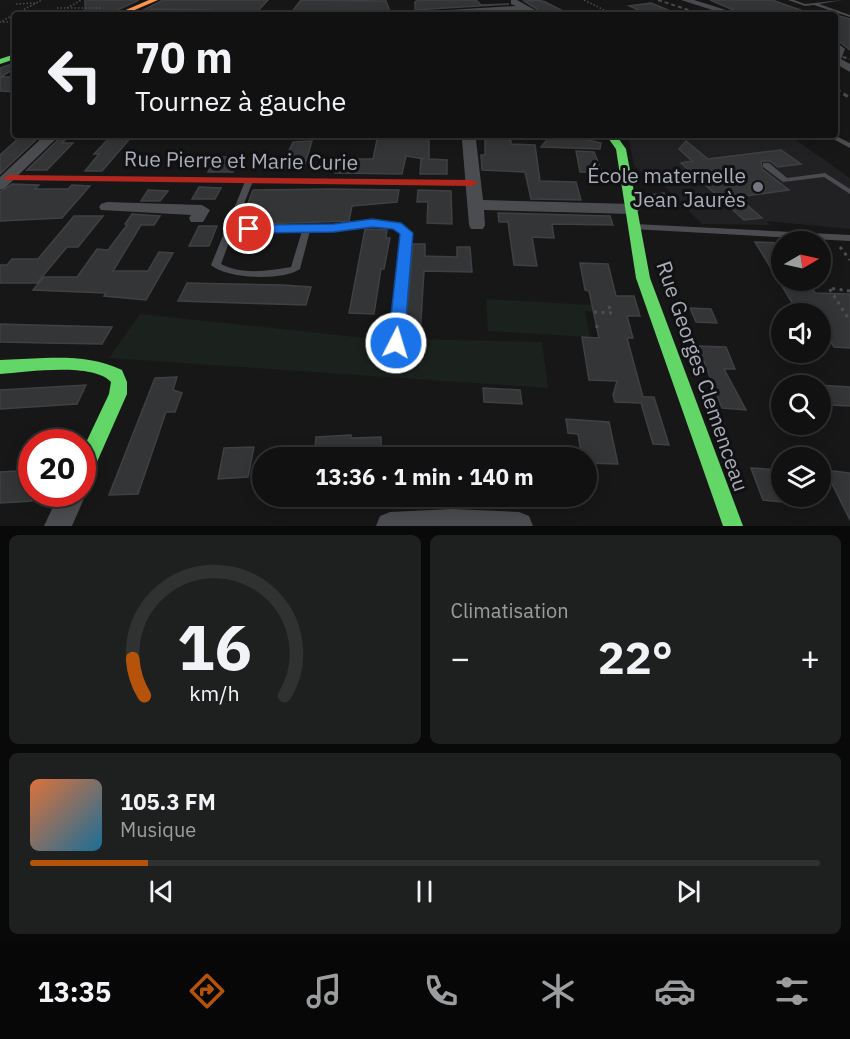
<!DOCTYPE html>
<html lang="fr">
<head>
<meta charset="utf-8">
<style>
  :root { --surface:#111; --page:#1e1f1f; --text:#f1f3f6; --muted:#9c9d9f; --line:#303131; --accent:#b45309 }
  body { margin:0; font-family:"IBM Plex Sans",sans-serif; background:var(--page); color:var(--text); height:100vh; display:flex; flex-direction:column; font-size:22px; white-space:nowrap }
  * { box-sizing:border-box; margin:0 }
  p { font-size:20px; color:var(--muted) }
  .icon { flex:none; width:33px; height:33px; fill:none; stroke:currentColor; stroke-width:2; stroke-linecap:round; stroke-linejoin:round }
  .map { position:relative; height:526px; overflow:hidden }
  .details { display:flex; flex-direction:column; gap:9px; padding:9px; background:#090909; flex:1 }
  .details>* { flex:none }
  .guide { position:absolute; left:12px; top:12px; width:826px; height:126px; border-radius:6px; box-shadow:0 3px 15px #0003,0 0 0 2px var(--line); background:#111; color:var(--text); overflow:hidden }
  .needle { width:39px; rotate:81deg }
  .fabs { position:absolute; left:771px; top:231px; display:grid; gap:12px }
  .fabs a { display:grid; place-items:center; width:60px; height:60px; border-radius:50%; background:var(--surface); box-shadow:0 3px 15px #0003,0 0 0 2px var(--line); font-size:30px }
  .speed { position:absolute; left:18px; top:429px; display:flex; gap:12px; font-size:30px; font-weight:700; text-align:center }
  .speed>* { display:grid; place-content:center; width:78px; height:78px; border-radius:50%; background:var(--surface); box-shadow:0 3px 15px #0003,0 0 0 2px var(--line); line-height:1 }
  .speed .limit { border:9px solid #d22; background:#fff; color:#111 }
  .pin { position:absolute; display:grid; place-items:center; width:51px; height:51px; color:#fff; margin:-26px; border:3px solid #fff; border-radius:50%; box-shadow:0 2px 6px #0007 }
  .me { position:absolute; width:66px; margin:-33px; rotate:5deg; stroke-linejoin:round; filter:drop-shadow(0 0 4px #0008) }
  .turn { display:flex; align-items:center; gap:21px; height:126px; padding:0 24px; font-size:27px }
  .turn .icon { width:78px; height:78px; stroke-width:2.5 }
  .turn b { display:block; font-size:42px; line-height:51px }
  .big { font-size:45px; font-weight:700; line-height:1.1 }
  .details .widget { flex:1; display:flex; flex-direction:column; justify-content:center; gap:9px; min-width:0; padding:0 21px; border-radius:9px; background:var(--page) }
  .details .dial { align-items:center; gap:0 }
  .dial svg { height:156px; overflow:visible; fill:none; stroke:var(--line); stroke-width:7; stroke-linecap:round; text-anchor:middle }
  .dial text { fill:var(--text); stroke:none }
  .song { display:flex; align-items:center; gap:18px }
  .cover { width:72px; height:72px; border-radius:9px; background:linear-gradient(135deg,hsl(20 70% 55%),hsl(200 70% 35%)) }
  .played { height:6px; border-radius:3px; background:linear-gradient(90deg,var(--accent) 15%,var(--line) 15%) }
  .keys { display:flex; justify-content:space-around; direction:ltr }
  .heat { display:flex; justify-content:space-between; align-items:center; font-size:33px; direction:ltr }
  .details .tiles { flex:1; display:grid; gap:9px; grid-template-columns:1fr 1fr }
  .widget:last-child { grid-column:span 2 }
  .trip { position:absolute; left:252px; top:447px; width:345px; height:60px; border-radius:30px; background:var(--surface); box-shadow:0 3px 15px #0003,0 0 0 2px var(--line); font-weight:700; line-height:60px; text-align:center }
  .tab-bar { display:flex; height:96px; justify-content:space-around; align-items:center; background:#070707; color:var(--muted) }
  .tab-bar .icon { width:42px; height:42px }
  .tab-bar .active { color:var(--accent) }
  .tab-bar b { font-size:27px; color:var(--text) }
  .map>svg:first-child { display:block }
  .built { fill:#212124 }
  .green { fill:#1b211c }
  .building { fill:#343537; stroke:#3f4043; stroke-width:1.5 }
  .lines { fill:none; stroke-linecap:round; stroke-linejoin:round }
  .path-far1 { stroke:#4d4e52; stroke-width:1.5; stroke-dasharray:1.5 2; stroke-linecap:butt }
  .path { stroke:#4d4e52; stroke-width:3; stroke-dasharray:3 4.5; stroke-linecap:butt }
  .lane { fill:#4b4c50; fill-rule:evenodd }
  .street { fill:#4b4c50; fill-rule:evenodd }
  .fast { fill:#63d668; fill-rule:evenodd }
  .slow { fill:#ff974d; fill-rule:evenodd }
  .jam { fill:#b3261e; fill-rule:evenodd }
  .rail-far1 { stroke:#4b4c4f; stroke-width:2; stroke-dasharray:4 3; stroke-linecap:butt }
  .rail { stroke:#4b4c4f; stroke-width:3; stroke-dasharray:5 4; stroke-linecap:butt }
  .route { fill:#1a73e8; stroke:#114b97; stroke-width:1.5 }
  .poi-dot { fill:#757880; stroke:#111113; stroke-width:2 }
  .labels { text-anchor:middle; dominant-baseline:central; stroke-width:6; stroke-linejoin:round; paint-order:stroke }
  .street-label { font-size:21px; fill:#a8adb8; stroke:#111113 }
  .poi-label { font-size:21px; fill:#a8adb8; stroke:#111113; text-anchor:end }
</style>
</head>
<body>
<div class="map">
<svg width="850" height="526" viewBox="0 0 850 526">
  <rect width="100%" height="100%" fill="#171717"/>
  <path class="built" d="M628 135H789L850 178V229L766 221 770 225 702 224 655 177H648L634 166Z"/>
  <path class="green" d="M486 299 607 306 609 312 585 311 590 337 488 331Z
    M140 314 366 338 542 342 548 388 109 358Z"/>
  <path class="building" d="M85 0H139L109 14 85 11Z
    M163 0H268L255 14H215L209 10 151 9 145 15H134Z
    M301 0 386 1 391 14 291 13Z
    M418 0H476L481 5 509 4 415 10V2Z
    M539 0 545 2 571 15H546L524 1Z
    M710 0H772L809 13 745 15Z
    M651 3 680 15H649L629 6Z
    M836 15 850 19V50L836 39Z
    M15 63V68L1 77H15V92L0 91V68Z
    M112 135H133L102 171H85L99 154H94Z
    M378 135 429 137V159L447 160V174H420L421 159H424L406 156 402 174 335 173 337 159H373Z
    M551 135H568L601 143 600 149 541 147Z
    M20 137H39L0 174V155Z
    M485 137 507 139 511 141V144L535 145 540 181 576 182 581 200 531 199 525 172 482 170 481 155H485Z
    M59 139H66L62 143H73L47 170H27Z
    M312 141 304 168 280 170 293 142Z
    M686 141 708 159 781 150 801 164 778 167 770 161H761L762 169 789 190 738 197 762 218 744 220 681 163 692 161 679 149Z
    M576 151 594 152 602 172H580Z
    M216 157H241L233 172H208Z
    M12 184 39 185 35 189H68L72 185 90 186 62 218 0 221V192Z
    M199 187 221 188 215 199H192Z
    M148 190 168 191 160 201H141Z
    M253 190 332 189 399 190 397 202 352 206 349 221 258 224 249 222 252 216H243Z
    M418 190 451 191 452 224 427 223 428 202H417Z
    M664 193 677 207 662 209 649 195Z
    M498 213 610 216 613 225 552 224 554 238 532 237 537 266 514 265 508 222H499Z
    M132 214 160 216 154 225H141L113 271H148L159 252 173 253 146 300 104 296 106 293 33 290 44 277H77L97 249 108 250 127 225 125 224Z
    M74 216H103L78 247H67L37 283H0V265H7L12 259H38Z
    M199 226H217L209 246H189Z
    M365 229 387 230 386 238H390L384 269H381L374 314 349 313Z
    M755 242 782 243V280H808L815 293 850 294V348L834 347 820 325V314H799Z
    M413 244H425V256L457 257V247H470L472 272 424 271 420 336H405Z
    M580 263 608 264 616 296H634L640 316H627L633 338H627L643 397H654L669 445 653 444 641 403 615 402 613 395 617 381 589 380 582 337 599 338 589 291 585 290Z
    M187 283 283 285 311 287 306 305 178 301Z
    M690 308 711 309 717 323 696 322Z
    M0 324 34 325 112 327 102 344 46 343 0 342Z
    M698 346 726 347 735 369H724L746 410 722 408Z
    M177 377 173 390 182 393 175 412H166L138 494 109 495 155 378Z
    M86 385 77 404 0 409V390Z
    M818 385 850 387V406L830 405Z
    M483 388 520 390 522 404 484 402Z
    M566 419 609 422 618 464 586 463V458H582L578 434 568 433Z
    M351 435V438L381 437V457L314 458 316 437Z
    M32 443V501L0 503V472L16 471Z
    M254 447 248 477 218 479 224 448Z
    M751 468 782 470V502L763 500Z
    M825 470 850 473V520Z"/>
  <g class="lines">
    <path class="path-far1" d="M584 0 614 15
      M16 4 35 3
      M57 8H101
      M67 8 81 0
      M60 15 63 13
      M15 22H0L42 0"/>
    <path class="path" d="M840 247 850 260
      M850 291 829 288 850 321
      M609 306 611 313
      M594 312 614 313
      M597 325V332"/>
    <path class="lane" d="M788 0H794L805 4 843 0 819 4 850 15V17L814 5 805 6Z
      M826 135H834L850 143V148Z
      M763 163H769L787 178 825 173 850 189V194L824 177 783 182 763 167Z
      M246 179H249L253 181 235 226 334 225 372 220 400 223 410 233 401 343 400 346 396 347 392 346 391 343 402 234 395 227 372 226 334 231H310L300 269C284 281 226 279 211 265ZM302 231 291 267C269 271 241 275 221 264L233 232Z
      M635 224 850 235V241L632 229 631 227 632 225Z"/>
    <path class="street" d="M511 0H517L544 15H533L525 11 411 15 415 12 516 6 511 4Z
      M681 0H694L742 15H728Z
      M151 11 209 12 213 15H147Z
      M836 42 845 49 841 59 850 64V72L836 64Z
      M45 135H60L5 188 0 190V177Z
      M459 135H473L476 140 483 200 633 204 641 209 633 214 484 210 485 225 483 229H471L469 225 462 140Z
      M107 202 202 205 210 210 203 222H191L189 218 191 215 101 210 99 207 101 204Z
      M82 485 86 494 72 526H44L59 494H82Z
      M452 509 519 512 529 516 533 526H376L380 516 390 512Z"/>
    <path class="fast" d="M15 54V59L0 64V59Z
      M606 135H616L626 149 650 278 743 526H723L636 278 616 149Z
      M44 358C71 357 97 358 122 370L127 382V394L89 480 82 482V451L109 394 111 382C93 362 26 372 0 374V360Z"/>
    <path class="slow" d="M149 0H158L123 15H114Z"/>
    <path class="jam" d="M9 175 472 180 478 183 472 186 5 180V176Z"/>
    <path class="rail-far1" d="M658 0 704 15
      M836 55 850 59"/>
    <path class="rail" d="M836 89 850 98"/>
  </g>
  <path class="route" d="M372 219 401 223 413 233 404 343 401 347 396 349 390 347 388 343 400 234 393 229 372 227 334 232 249 233 243 229 249 225 334 224Z"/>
  <circle class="poi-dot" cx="758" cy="187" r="6"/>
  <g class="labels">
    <g class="street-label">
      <text transform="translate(241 160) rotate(1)">Rue Pierre et Marie Curie</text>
      <text transform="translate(703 376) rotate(71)">Rue Georges Clemenceau</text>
    </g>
    <g class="poi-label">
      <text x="746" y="175">École maternelle<tspan x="746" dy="24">Jean Jaurès</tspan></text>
    </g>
  </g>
</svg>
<div class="fabs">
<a><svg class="needle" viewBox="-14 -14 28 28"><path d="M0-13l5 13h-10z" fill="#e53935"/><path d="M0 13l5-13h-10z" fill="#9c9d9f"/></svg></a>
<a><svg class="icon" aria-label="sound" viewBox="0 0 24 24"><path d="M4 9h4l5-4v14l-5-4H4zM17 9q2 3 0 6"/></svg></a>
<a><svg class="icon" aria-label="search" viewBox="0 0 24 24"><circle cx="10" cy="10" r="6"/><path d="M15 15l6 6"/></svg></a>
<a><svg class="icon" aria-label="layers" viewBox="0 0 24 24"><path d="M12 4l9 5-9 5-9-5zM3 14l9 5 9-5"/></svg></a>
</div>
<div class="speed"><div class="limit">20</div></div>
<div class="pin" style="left:249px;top:229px;background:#d93025"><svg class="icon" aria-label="arrive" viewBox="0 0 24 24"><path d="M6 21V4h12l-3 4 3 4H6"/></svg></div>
<svg class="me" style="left:396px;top:343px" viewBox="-20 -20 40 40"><circle r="17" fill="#1a73e8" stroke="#fff" stroke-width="3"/><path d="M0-11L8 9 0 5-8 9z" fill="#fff"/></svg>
<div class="trip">13:36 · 1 min · 140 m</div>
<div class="guide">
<div class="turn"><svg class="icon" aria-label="left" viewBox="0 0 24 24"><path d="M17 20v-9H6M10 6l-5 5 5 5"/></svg><div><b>70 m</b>Tournez à gauche</div></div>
</div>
</div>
<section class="details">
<div class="tiles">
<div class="widget dial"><svg viewBox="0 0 100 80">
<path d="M14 69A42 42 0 1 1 86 69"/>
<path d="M14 69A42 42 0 0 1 8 50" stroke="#b45309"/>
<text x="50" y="56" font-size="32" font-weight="700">16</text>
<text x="50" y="72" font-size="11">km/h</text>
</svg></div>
<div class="widget"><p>Climatisation</p>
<div class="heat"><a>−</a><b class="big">22°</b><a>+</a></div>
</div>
<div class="widget">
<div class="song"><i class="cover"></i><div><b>105.3 FM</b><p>Musique</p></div></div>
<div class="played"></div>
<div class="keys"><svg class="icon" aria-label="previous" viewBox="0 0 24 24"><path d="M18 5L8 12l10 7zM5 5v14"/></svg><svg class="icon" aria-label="pause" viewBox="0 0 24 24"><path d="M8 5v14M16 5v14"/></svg><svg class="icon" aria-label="next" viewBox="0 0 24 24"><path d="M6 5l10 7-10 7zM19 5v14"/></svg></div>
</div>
</div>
</section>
<nav class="tab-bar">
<b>13:35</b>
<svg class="icon active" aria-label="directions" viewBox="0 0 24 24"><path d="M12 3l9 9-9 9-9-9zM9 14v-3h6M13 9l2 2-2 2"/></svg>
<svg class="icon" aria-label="music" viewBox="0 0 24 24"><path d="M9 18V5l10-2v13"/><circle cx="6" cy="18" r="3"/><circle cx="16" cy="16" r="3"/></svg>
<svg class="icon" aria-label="phone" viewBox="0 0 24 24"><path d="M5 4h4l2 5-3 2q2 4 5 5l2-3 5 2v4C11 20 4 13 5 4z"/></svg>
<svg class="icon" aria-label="climate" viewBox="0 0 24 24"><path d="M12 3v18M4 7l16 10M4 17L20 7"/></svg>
<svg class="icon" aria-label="car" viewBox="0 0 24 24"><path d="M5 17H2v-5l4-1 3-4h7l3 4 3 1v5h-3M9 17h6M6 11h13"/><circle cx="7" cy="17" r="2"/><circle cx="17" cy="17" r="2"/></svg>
<svg class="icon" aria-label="filters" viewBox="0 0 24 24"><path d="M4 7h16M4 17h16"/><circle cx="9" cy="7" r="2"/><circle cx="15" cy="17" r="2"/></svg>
</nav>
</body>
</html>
